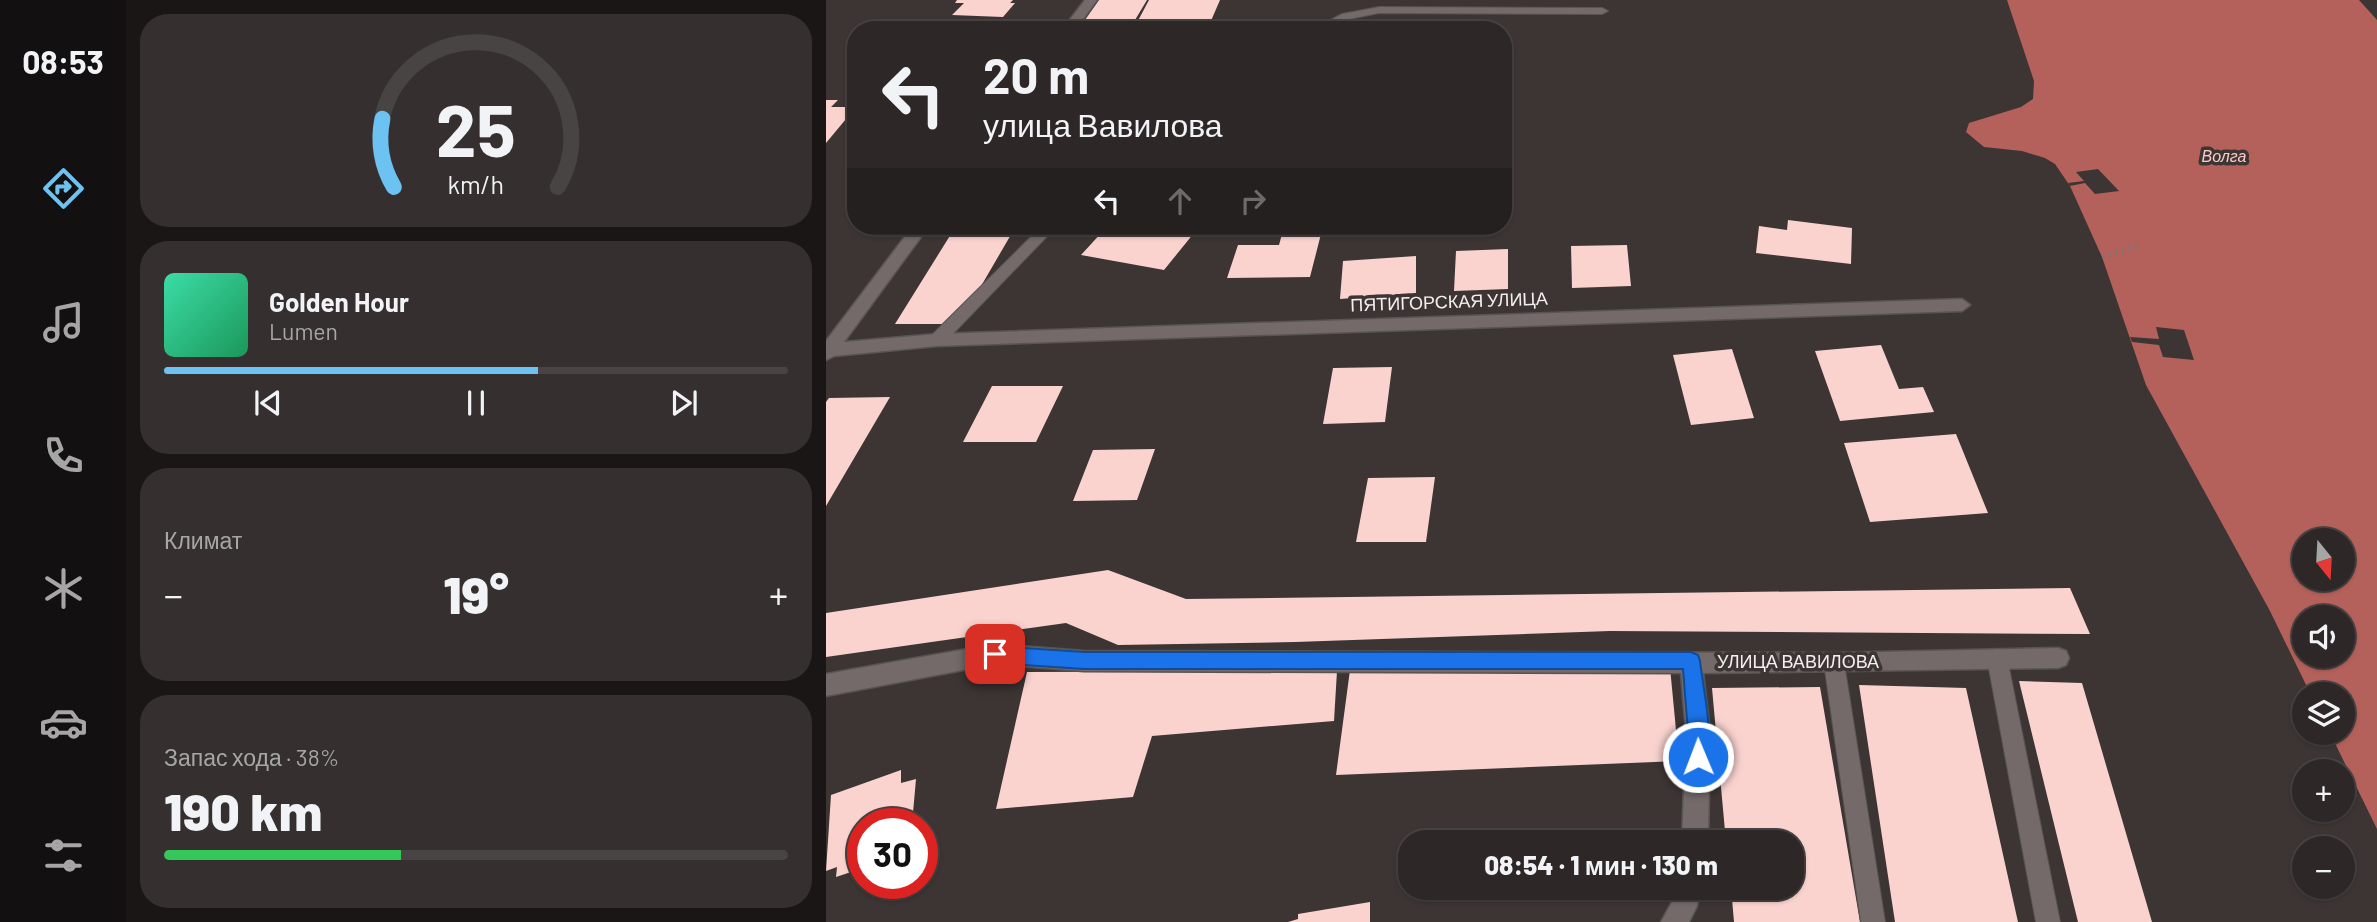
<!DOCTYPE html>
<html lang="ru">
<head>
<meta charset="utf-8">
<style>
  :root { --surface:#2d2827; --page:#35302f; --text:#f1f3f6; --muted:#a7a6a7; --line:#484444; --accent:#6cc3f2 }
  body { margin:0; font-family:Barlow,sans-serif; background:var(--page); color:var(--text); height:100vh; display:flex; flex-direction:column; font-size:26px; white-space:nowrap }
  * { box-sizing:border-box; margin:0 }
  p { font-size:23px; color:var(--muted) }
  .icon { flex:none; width:38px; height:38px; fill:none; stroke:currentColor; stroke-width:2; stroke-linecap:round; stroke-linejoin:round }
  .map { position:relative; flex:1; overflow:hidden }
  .details { display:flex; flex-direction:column; gap:14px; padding:14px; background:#191615; width:700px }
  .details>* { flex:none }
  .guide { position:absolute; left:21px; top:21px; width:665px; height:214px; border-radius:28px; box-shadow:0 2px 5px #0004,0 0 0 2px var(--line); background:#2d2827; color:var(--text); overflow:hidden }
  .needle { width:46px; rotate:162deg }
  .tools { position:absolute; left:1466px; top:528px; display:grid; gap:14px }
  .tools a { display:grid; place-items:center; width:63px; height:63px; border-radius:50%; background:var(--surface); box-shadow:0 2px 5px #0004,0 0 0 2px var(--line); font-size:35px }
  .speed { position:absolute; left:21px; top:808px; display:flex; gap:14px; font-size:35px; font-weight:700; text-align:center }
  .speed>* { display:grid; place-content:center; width:91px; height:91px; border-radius:50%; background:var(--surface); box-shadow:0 2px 5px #0004,0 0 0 2px var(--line); line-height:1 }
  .speed .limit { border:10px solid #d22; background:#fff; color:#111 }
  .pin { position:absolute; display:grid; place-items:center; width:60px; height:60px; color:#fff; margin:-30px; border-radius:14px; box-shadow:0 4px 10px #0006 }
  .me { position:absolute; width:77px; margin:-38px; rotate:359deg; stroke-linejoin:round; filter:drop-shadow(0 0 5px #0008) }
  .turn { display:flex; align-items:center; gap:24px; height:147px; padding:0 21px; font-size:32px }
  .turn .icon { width:91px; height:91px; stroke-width:2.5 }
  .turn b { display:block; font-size:49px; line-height:60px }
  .lanes { display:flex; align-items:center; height:66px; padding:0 21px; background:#0003; justify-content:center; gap:35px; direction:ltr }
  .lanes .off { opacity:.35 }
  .big { font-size:52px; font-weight:800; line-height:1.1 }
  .details .tile { flex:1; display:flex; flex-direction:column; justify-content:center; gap:10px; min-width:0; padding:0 24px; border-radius:28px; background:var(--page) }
  .details .dial { align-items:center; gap:0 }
  .dial svg { height:182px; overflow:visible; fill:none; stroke:var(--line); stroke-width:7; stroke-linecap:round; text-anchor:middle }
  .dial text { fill:var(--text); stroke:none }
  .song { display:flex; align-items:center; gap:21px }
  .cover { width:84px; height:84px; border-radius:10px; background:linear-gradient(135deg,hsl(160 70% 55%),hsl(150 70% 35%)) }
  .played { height:7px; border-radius:4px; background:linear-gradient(90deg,var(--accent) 60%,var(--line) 60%) }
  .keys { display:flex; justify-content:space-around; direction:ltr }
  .heat { display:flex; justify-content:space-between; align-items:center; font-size:38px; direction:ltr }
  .charge { height:10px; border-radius:5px; background:linear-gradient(90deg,#34c759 38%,var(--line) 0) }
  .trip { position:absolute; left:572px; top:830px; width:406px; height:70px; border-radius:28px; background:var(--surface); box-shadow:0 2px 5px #0004,0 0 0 2px var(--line); font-weight:800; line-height:70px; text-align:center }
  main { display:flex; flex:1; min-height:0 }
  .tabs { display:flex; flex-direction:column; width:126px; justify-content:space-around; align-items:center; background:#121010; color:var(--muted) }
  .tabs .icon { width:49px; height:49px }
  .tabs .selected { color:var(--accent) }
  .tabs b { font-size:32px; color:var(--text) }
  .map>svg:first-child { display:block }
  .water { fill:#b5615b; fill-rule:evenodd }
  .pier { fill:#3c3534 }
  .building { fill:#fad3cf }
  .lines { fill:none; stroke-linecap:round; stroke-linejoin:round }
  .service-casing { stroke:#595352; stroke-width:2 }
  .minor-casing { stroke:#595352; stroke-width:3 }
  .path { stroke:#7b7574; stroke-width:4.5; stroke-dasharray:2 5; stroke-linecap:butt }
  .service { fill:#736a69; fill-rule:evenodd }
  .minor { fill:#736a69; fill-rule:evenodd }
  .route { fill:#1a73e8; stroke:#114b97; stroke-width:2 }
  .labels { text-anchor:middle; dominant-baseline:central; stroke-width:7; stroke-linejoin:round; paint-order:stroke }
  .far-water-label { font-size:16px; font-style:italic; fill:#fbcbc6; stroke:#3c3534 }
  .street-label { font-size:18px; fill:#f4efee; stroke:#3c3534 }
</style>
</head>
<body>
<main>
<nav class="tabs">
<b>08:53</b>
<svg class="icon selected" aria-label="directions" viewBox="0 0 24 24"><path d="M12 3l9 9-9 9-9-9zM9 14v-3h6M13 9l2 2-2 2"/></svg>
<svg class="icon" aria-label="music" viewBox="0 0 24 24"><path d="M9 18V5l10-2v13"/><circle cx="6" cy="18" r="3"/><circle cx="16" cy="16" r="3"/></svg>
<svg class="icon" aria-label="phone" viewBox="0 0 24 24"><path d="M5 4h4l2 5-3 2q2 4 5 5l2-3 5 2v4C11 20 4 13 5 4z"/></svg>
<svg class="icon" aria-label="climate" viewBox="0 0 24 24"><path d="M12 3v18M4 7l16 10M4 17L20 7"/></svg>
<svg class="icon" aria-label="car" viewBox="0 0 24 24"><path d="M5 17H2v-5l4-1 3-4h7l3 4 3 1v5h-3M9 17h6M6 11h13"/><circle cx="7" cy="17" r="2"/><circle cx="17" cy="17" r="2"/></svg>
<svg class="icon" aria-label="filters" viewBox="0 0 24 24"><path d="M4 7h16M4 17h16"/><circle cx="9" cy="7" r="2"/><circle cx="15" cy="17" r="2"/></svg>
</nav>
<section class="details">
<div class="tile dial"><svg viewBox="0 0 100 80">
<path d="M14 69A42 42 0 1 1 86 69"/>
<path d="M14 69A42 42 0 0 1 9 39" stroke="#6cc3f2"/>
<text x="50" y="56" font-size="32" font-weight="700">25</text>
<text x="50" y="72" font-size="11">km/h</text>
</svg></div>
<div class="tile">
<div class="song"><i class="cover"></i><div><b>Golden Hour</b><p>Lumen</p></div></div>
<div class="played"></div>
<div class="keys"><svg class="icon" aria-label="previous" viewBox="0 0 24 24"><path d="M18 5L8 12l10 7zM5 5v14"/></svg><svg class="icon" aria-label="pause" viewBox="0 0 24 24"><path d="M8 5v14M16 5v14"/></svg><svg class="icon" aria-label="next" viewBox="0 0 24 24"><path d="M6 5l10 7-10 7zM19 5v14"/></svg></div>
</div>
<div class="tile"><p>Климат</p>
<div class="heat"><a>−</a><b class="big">19°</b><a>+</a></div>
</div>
<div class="tile"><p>Запас хода · 38%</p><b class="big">190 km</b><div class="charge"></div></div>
</section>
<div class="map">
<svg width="1551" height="922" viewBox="0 0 1551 922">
  <rect width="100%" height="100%" fill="#3c3534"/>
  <path class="water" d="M1181 0H1533L1551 20V829L1504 733H1517V695H1485L1444 611 1320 385 1276 257 1244 186 1229 164 1219 158 1196 151 1158 147 1140 132 1143 123 1195 107 1207 99 1208 81ZM1479 541H1517V579H1479ZM1479 618H1517V656H1479Z"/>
  <path class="pier" d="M1272 169 1293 191 1269 194 1259 183 1244 186 1242 183 1258 181 1250 172Z
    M1330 327 1358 330 1368 360 1337 357 1333 345 1306 342 1304 337 1333 339Z"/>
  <path class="building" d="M131 0H187L184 3H189L177 17 126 15 138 3H129Z
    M273 0H321L303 30H252Z
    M323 0H394L381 30H307Z
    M59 19H88L83 24H107L102 30 50 29Z
    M0 100H12L5 107H30L0 143Z
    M962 220 1026 228 1025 264 930 253 933 226 961 230Z
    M130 226H190L133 324H69Z
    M308 226H329L368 233 338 270 255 255 277 231 299 235Z
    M456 234H495L484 277 401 278 412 245H453Z
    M801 245 805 286 746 288 745 246Z
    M682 249V289L628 291 630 251Z
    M590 256V293L514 299 517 261Z
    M1055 345 1073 389 1097 387 1108 412 1014 421 989 351Z
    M906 349 928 418 865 425 847 355Z
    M566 367 559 422 497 424 507 368Z
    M166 386H237L210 442H137Z
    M64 397 0 506V402L3 398Z
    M1130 434 1162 513 1044 522 1018 443Z
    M329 449 311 500 247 501 267 450Z
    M609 477 600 542H530L542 478Z
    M282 570 360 599 1244 588 1264 634 784 631 469 642 292 645 240 623 0 657V613Z
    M843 657 853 761 510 775 524 670Z
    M511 671 508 721 326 736 307 797 170 809 201 672Z
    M1193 681 1256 683 1326 922H1252Z
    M1033 685 1140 688 1192 922H1069Z
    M994 687 1034 922H908L905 887H966V842H900L886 688Z
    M75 770V783L90 779 86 824H37V868L10 877 11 867 0 871 5 795Z
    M544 902V922H462L472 919V914Z"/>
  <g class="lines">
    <g class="service-casing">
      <path id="service" d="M553 7 776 8 782 11 776 14 553 13 523 19 500 30H486L516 14Z
        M216 226H231L117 344H105L103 340 105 336Z
        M1171 649 1178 651 1181 658 1234 922H1210L1161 658 1164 651Z
        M1008 654 1015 656 1018 663 1059 922H1035L998 663 1001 656Z"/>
    </g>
    <g class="minor-casing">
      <path id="minor" d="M259 0H271L249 30H236Z
        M87 226H103L18 342 111 334 1136 299 1144 305 1136 311 111 346 8 356 0 360V341Z
        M169 644 258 651 1008 653 1232 648 1240 651 1243 658 1240 665 1232 668 877 673 884 732 882 842H856L860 732 855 673 258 671 169 664 0 696V674Z
        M848 887H874L871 906 863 922H835L846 902Z"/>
    </g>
    <path class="path" d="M1276 257 1314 245"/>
    <use href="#service" class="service"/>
    <use href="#minor" class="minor"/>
  </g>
  <path class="route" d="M169 646 258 652H865L872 655 874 661C877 688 889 739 879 764L872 767 865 764 862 757V732L857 669H258L169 663 162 660 159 654 162 648Z"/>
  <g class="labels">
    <g class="far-water-label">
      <text x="1398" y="155">Волга</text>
    </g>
    <g class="street-label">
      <text transform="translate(623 301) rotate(-2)">ПЯТИГОРСКАЯ УЛИЦА</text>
      <text x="972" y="661">УЛИЦА ВАВИЛОВА</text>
    </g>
  </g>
</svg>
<div class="tools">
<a><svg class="needle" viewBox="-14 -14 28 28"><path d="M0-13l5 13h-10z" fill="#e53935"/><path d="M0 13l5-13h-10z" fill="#a7a6a7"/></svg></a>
<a><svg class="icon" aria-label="sound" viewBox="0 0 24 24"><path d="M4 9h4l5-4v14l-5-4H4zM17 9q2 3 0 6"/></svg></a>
<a><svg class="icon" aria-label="layers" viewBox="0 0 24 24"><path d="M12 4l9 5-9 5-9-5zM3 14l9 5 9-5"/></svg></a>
<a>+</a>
<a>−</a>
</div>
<div class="speed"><div class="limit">30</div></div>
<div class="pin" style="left:169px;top:654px;background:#d93025"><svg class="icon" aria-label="arrive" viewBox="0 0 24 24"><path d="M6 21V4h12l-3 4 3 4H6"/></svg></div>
<svg class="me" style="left:872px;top:757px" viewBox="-20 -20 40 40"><circle r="17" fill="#1a73e8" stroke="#fff" stroke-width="3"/><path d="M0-11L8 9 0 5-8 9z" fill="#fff"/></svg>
<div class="trip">08:54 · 1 мин · 130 m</div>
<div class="guide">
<div class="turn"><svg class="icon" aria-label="left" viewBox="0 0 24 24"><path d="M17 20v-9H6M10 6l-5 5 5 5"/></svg><div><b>20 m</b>улица Вавилова</div></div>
<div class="lanes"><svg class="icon" aria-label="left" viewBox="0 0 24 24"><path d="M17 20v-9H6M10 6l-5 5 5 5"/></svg><svg class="icon off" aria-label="ahead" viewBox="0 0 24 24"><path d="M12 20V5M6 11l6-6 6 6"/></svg><svg class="icon off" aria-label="right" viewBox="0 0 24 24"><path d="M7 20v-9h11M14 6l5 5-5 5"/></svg></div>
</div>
</div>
</main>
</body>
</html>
